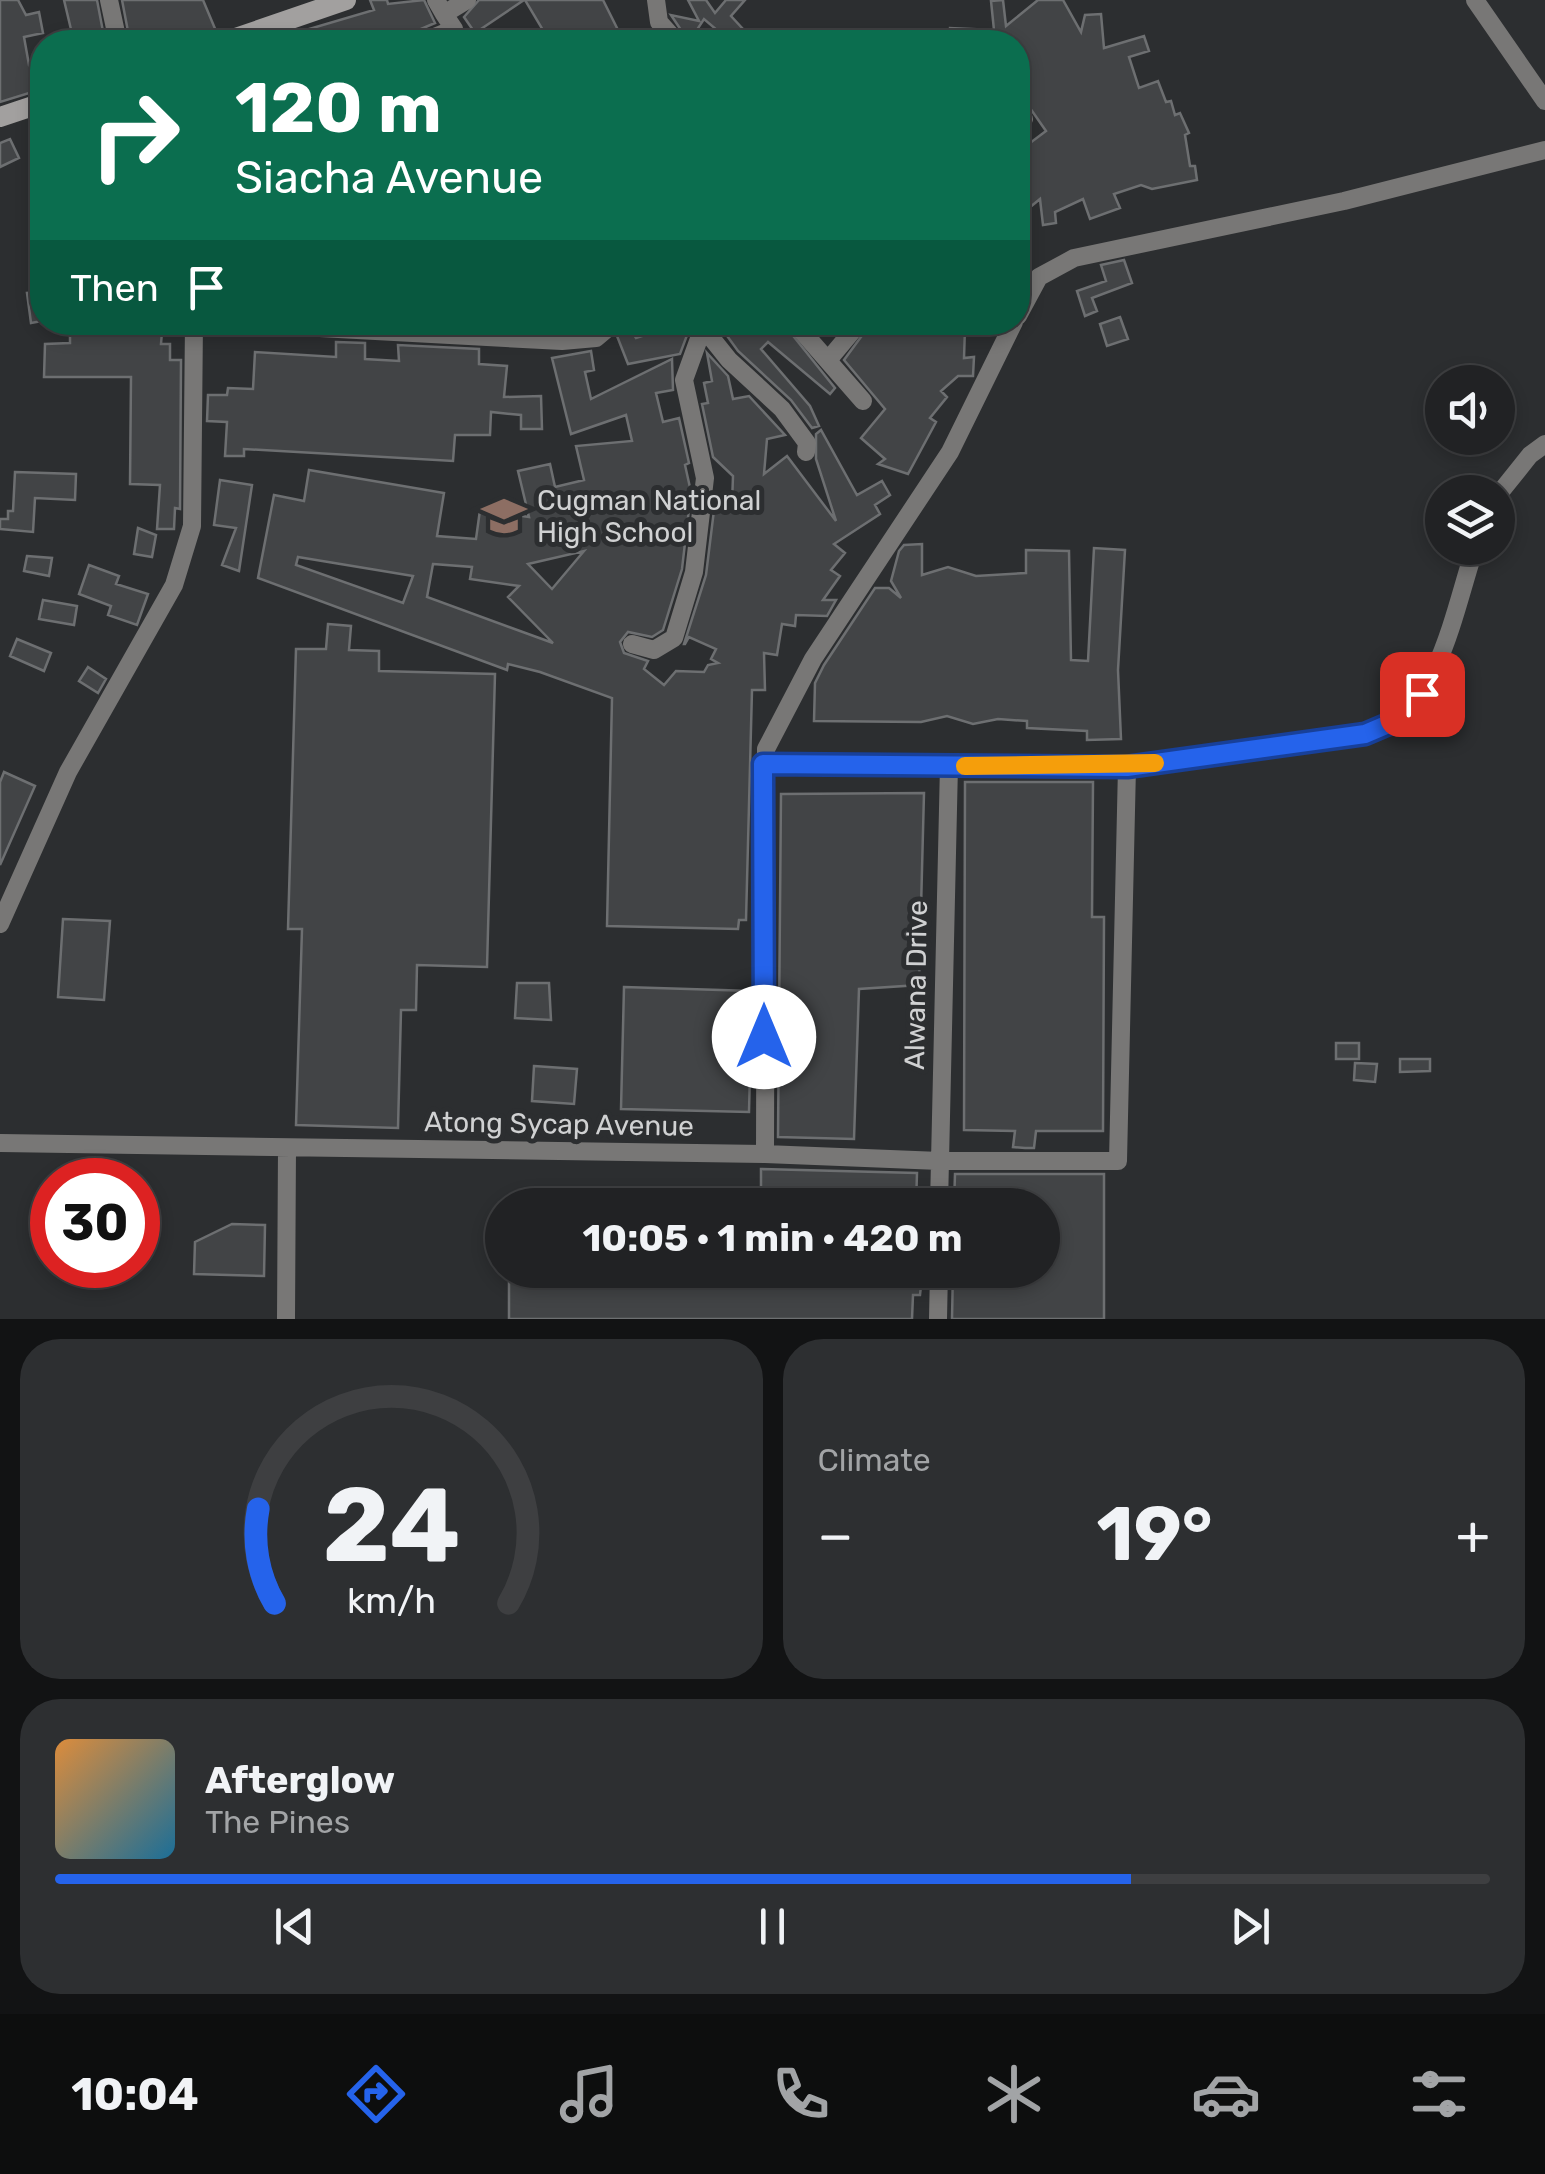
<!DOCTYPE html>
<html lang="en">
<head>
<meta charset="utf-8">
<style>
  :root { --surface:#212224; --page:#2d2f31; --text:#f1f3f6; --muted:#a2a4a6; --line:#3e3f41; --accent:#2563eb }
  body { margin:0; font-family:Rubik,sans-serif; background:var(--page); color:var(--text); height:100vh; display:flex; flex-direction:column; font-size:38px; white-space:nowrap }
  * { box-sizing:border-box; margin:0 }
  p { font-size:32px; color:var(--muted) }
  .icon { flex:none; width:55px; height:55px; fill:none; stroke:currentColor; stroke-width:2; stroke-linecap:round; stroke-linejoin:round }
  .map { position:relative; height:1319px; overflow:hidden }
  .side { display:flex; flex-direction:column; gap:20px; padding:20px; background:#121314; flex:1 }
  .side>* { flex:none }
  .hud { position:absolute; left:30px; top:30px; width:1000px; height:305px; border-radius:40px; box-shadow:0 5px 15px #0003,0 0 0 2px var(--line); background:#0b6e4f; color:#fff; overflow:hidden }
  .buttons { position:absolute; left:1425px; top:365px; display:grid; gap:20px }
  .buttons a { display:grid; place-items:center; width:90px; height:90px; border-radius:50%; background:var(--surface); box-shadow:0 5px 15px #0003,0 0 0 2px var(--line); font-size:50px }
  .speed { position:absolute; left:30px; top:1158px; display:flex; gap:20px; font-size:50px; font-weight:700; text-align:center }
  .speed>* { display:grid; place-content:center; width:130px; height:130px; border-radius:50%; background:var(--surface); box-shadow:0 5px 15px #0003,0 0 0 2px var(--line); line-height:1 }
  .speed .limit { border:15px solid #d22; background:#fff; color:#111 }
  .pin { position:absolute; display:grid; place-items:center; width:85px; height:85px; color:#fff; margin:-42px; border-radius:20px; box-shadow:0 5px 15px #0006 }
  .me { position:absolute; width:110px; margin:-55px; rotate:0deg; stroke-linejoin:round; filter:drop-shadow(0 0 8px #0008) }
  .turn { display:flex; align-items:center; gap:35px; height:210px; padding:0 40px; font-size:45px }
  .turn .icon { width:130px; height:130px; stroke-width:2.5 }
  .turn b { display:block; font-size:70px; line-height:85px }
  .then { display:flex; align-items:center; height:95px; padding:0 40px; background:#0003; gap:20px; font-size:38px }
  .big { font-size:75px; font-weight:700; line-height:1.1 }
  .side .widget { flex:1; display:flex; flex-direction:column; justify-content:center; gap:15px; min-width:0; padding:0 35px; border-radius:40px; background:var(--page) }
  .side .dial { align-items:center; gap:0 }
  .dial svg { height:260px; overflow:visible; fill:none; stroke:var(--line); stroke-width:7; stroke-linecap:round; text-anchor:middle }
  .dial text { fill:var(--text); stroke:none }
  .song { display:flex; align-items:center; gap:30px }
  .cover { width:120px; height:120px; border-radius:15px; background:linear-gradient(135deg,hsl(30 70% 55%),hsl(200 70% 35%)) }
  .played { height:10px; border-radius:5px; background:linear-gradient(90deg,var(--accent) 75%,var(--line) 75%) }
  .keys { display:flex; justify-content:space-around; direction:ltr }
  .heat { display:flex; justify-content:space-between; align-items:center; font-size:55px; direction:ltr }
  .side .tiles { flex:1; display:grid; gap:20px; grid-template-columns:1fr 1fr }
  .widget:last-child { grid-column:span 2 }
  .trip { position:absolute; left:485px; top:1188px; width:575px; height:100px; border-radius:50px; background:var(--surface); box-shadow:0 5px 15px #0003,0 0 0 2px var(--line); font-weight:700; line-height:100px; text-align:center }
  .menu { display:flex; height:160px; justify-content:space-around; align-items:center; background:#0d0e0e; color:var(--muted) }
  .menu .icon { width:70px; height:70px }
  .menu .active { color:var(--accent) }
  .menu b { font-size:45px; color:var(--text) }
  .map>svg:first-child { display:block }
  .building { fill:#424446; stroke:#6d6f71; stroke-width:2.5; fill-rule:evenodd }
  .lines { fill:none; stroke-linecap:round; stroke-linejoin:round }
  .street { stroke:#787776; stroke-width:18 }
  .secondary { stroke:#a2a09f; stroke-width:20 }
  .route-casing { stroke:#184099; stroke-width:25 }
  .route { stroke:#2563eb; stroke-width:18 }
  .slow { stroke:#f59e0b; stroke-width:18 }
  .labels { text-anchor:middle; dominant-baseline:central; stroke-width:10; stroke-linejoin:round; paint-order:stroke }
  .poi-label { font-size:28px; fill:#d0d1d2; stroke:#2c2e30; text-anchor:start }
  .street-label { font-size:28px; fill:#d0d1d2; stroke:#2c2e30 }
</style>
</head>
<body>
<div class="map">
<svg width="1545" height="1319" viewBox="0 0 1545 1319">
  <rect width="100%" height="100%" fill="#2c2e30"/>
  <path class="building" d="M0 0H18L26 15 39 12 43 33 24 37 29 65 42 60V89L0 102Z
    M64 0H97L105 42H74Z
    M122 0H203L216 31 205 42H130Z
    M370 0H387L388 4 424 0 435 23 416 31 406 42H265L374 10Z
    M479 0H524L475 33 464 17Z
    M525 0H603L624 42H550Z
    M688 0H706L715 13 726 0H745L731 16 755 42H731L704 19 689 42 671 15 699 21Z
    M1003 0 1006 26 1038 0H1063L1081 32 1085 15 1101 14 1104 48 1144 36 1149 51 1129 57 1139 88 1158 81 1166 102 1171 101 1175 115 1180 113 1189 133 1185 135 1190 166H1195L1197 180 1152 189 1141 185 1114 194 1120 208 1090 219 1083 199 1055 212 1056 223 1043 225 1040 199 1018 217V186L1022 182 1018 152 1046 131 1030 108H1018V42L949 40 950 28 994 30 991 1Z
    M10 139 19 158 0 167V143Z
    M1124 260 1132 283 1092 298 1097 311 1085 316 1077 291 1106 281 1101 265Z
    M42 292V321L31 323 27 293Z
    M1120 317 1128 339 1107 346 1100 324Z
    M659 322H692L680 354 628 364 617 336 627 323 636 338 661 330Z
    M717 322H782L835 388 830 394 768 342 761 349 810 406 819 426 812 428 791 400 738 351Z
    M872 322H920L916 331 943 325 965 328 964 358 974 357 973 376H958L941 391 947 397 930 418 936 422 908 474 878 464 885 459 861 438 885 409 844 360Z
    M70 331 162 332 161 344H170V360H181L180 509 175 508 174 529H157L160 485 130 484 131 377H44L45 344 70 343Z
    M336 342 365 343V359L399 361 398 345 479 349V364L507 366 504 397 541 396 542 429H521V415L491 412 490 435H455L453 461 244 449V456H225L227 422 207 421 208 395H227L228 388 253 389 255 352 336 357Z
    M591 351 594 370 585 372 591 399 672 359 673 390 656 393 663 422 679 418 689 463 685 465 691 492 682 569 663 630 652 637 628 632 620 642 624 653 648 661 644 669 664 685 676 671 704 672 708 665 718 663 711 659 716 649 689 637 685 644H684L706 575 715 502 732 504 733 476 713 457 702 404 708 403 704 383 712 381 707 353 728 376 733 399 749 396 785 435 767 439 764 474 787 456 836 521 816 459V434L821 430 857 495 882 481 890 495 875 505 880 514 834 544 845 553 831 570 840 576 823 600H836L827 616 796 615 795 626 782 624 777 655 764 653 765 690H752L746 920H739L738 929 607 926 612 698 540 672 508 664 507 670 258 578 274 495 304 501 309 470 444 493 437 536 476 539 480 510 529 517 518 471 550 464 555 487 584 480 576 446 632 441 626 415 571 434 552 358ZM584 551 552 589 528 564ZM298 557 413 576 403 603 296 565ZM433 564 472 567 470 579 519 586 508 597 553 643 427 597Z
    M15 472 76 474 75 500 35 498 33 532 0 529V519H8V511H13Z
    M220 480 252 485 239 571 222 565 236 528 214 525Z
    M138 528 156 535 152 557 134 554Z
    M922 544V575L948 567 976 576 1026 573V550L1069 551 1071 660 1088 661 1094 548 1125 550 1118 670 1121 739 1087 740V731L1027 728V721L998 719 973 724 947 716 921 722 814 721 815 683 824 665 875 588H889L901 598 891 581 899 551 904 545Z
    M27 556 52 558 49 576 24 571Z
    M89 565 119 576 116 584 148 594 137 625 108 615 111 606 79 594Z
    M43 600 77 606 74 625 39 619Z
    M328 624 351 626 349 650 379 651V671L495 674 487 967 417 965 416 1010H401L398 1128 296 1125 302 929H288L296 649H326Z
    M17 639 51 653 44 671 10 656Z
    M88 667 106 679 98 693 79 681Z
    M4 772 35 786 0 865V782Z
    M965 782H1093L1092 917H1104L1103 1131H1036L1034 1148H1025L1013 1147 1015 1131 964 1130Z
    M924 793 919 985 859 989 854 1139 778 1137 781 794Z
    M63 919 110 921 104 1000 58 997Z
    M517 983H549L551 1020 515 1018Z
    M624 987 752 991 749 1112 621 1109Z
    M1336 1043H1359V1059H1336Z
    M1400 1059H1430V1071L1400 1072Z
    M1355 1063 1377 1064 1375 1082 1354 1080Z
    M534 1066 577 1069 574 1104 532 1101Z
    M761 1169 917 1173 916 1205H761Z
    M955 1174H1104V1319H952L953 1270H1042V1205H954Z
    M232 1224 265 1225 264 1276 194 1274 195 1242Z
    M509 1270H914V1276L922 1277 920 1295H913L912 1319H509Z"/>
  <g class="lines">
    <path class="street" d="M109 0 118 42
      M436 0 444 14 467 0
      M656 0 659 22 677 42
      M1475 0 1545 101
      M422 42 454 29 444 14
      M1018 123 1024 119
      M1018 316 1039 277 1074 258 1344 201 1545 150
      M205 322 562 341 596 338 615 322
      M794 322 863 401
      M705 330 729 360 782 409 807 443 806 452
      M829 359 860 322
      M1498 495 1530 455 1545 444
      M632 644 654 650 674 638 694 572 705 478 684 380 705 322
      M763 764 1127 767 1382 729C1439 705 1456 603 1475 548
      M0 924 68 772 174 585 192 526 194 322
      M0 1143 765 1154 940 1161H1118L1127 767
      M765 1154 766 749 813 659 950 452 1014 322
      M939 1205 949 765
      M286 1319 287 1148
      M938 1319 939 1270"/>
    <path class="secondary" d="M224 42 346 0
      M0 117 42 103"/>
  </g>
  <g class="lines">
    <g class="route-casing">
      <path id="route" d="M764 1037 763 764 1127 767 1365 734 1405 717 1422 694"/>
    </g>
    <use href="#route" class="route"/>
    <path class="slow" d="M965 766 1155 763"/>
  </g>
  <defs>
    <g id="school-bare" transform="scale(3.45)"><path d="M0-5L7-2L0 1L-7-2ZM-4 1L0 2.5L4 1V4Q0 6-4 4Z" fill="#8d6e63" stroke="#2c2e30" stroke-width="2.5" paint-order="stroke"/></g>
  </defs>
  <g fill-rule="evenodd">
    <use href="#school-bare" x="504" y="516"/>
  </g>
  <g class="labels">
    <g class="poi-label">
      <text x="537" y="500">Cugman National<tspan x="537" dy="32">High School</tspan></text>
    </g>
    <g class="street-label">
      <text transform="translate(916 985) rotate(-89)">Alwana Drive</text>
      <text transform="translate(559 1124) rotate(1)">Atong Sycap Avenue</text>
    </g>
  </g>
</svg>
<div class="buttons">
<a><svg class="icon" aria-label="sound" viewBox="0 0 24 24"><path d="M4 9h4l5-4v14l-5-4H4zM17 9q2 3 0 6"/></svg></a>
<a><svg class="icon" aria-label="layers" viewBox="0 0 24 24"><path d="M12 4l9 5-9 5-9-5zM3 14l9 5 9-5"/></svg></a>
</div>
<div class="speed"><div class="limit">30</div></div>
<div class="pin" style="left:1422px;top:694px;background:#d93025"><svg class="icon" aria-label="arrive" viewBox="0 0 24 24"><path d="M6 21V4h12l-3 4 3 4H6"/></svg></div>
<svg class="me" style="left:764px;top:1037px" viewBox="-20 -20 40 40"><circle r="19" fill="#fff"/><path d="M0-13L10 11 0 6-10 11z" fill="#2563eb"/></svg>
<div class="trip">10:05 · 1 min · 420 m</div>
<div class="hud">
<div class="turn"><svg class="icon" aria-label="right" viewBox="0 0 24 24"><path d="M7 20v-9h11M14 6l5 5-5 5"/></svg><div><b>120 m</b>Siacha Avenue</div></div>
<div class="then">Then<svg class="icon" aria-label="arrive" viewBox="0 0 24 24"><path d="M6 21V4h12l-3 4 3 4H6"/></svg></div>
</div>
</div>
<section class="side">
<div class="tiles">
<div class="widget dial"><svg viewBox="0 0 100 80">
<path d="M14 69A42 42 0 1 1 86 69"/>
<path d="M14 69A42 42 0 0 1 9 40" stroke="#2563eb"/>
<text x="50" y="56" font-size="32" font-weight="700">24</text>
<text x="50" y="72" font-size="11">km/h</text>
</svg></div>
<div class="widget"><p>Climate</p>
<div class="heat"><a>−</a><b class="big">19°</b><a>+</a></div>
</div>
<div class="widget">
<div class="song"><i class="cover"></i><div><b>Afterglow</b><p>The Pines</p></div></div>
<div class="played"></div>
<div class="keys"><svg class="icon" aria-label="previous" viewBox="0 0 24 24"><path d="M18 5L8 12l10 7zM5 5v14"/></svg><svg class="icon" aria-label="pause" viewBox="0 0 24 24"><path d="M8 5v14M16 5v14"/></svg><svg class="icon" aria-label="next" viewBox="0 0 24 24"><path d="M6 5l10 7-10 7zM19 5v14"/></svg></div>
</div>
</div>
</section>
<nav class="menu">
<b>10:04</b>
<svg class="icon active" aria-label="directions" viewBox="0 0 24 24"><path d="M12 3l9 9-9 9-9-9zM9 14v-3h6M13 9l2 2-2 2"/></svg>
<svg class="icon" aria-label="music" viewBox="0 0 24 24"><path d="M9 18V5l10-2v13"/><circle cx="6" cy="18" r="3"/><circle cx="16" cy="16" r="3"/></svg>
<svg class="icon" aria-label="phone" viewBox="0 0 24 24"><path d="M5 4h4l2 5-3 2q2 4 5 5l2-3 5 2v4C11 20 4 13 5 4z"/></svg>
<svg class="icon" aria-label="climate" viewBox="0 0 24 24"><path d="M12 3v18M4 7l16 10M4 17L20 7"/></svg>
<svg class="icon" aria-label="car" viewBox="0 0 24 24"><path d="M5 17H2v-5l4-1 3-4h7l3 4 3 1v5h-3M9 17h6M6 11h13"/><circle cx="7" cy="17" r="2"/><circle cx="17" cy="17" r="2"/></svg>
<svg class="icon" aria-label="filters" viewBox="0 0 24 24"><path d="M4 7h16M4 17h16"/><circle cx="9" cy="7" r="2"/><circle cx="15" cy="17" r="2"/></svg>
</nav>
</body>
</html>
